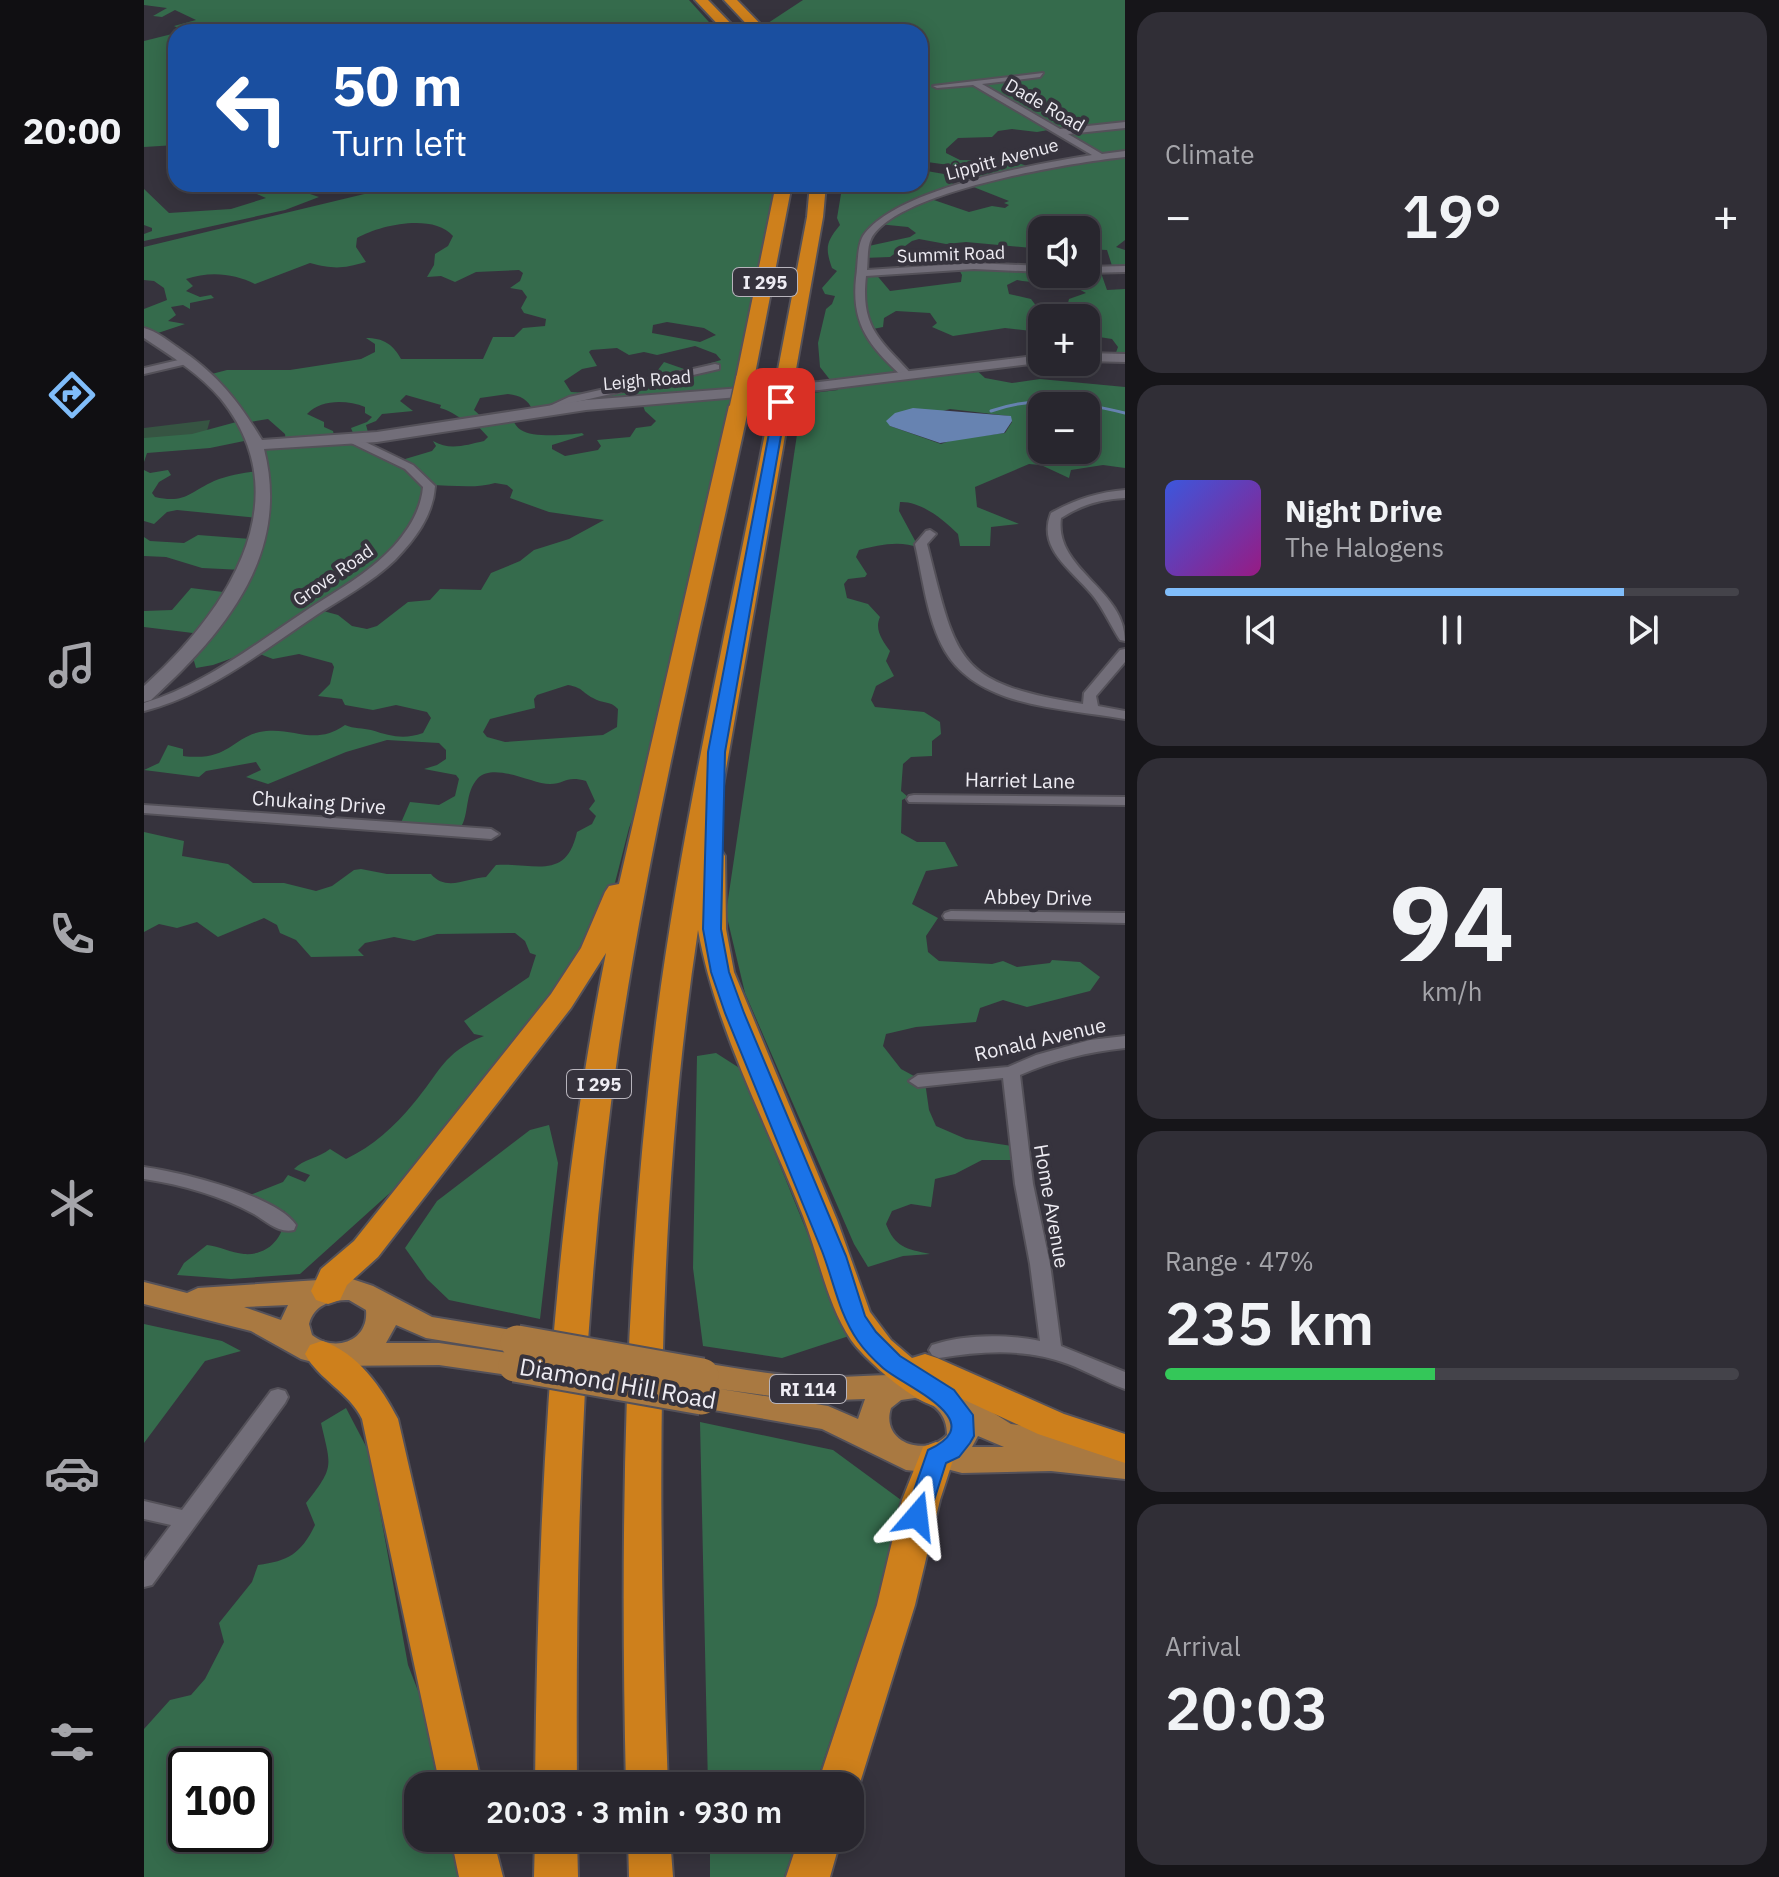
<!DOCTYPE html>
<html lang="en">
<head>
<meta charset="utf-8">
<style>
  :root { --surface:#28262e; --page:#302e36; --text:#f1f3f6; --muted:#a5a5aa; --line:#44434a; --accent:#80bdfa }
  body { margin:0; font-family:"IBM Plex Sans",sans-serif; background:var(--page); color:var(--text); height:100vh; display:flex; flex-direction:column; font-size:30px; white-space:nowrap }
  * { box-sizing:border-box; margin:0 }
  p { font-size:26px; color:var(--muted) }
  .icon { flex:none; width:44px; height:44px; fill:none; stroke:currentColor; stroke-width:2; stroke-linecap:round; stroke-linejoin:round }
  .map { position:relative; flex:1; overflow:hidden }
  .details { display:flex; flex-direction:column; gap:12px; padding:12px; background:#161519; width:654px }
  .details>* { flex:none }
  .hud { position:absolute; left:24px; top:24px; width:760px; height:168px; border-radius:24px; box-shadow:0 4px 20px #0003,0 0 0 2px var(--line); background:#1a4fa0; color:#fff; overflow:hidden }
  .tools { position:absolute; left:884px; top:216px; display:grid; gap:16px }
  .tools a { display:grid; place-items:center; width:72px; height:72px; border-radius:16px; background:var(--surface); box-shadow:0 4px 20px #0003,0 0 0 2px var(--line); font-size:40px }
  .speed { position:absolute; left:24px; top:1748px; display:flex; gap:16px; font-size:40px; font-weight:700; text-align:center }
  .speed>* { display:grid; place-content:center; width:104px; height:104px; border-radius:50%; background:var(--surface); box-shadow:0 4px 20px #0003,0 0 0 2px var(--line); line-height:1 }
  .speed .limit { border:4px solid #111; border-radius:12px; background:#fff; color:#111 }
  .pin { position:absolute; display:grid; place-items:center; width:68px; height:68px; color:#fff; margin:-34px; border-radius:16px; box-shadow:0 4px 12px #0006 }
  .me { position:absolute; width:88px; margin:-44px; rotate:17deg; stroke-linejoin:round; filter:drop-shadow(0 0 6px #0008) }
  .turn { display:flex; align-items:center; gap:28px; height:168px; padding:0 32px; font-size:36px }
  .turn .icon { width:104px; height:104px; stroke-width:2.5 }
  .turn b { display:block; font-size:56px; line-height:68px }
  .big { font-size:60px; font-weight:600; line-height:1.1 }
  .details .card { flex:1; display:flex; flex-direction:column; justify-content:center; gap:12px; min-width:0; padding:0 28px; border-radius:24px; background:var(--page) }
  .details .dial { align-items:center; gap:0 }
  .dial b { font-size:104px; line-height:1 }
  .song { display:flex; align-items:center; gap:24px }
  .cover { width:96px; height:96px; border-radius:12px; background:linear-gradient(135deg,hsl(230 70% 55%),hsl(310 70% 35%)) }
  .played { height:8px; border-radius:4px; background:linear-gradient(90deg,var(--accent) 80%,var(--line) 80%) }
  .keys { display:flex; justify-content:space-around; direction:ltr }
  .heat { display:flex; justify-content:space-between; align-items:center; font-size:44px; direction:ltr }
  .charge { height:12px; border-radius:6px; background:linear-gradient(90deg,#34c759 47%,var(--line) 0) }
  .trip { position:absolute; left:260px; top:1772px; width:460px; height:80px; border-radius:24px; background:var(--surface); box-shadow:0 4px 20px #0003,0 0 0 2px var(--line); font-weight:600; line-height:80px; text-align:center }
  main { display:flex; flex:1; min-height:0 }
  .tab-bar { display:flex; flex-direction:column; width:144px; justify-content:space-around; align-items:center; background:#100f12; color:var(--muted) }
  .tab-bar .icon { width:56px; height:56px }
  .tab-bar .current { color:var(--accent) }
  .tab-bar b { font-size:36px; color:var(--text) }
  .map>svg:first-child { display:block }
  .green { fill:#365442 }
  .forest { fill:#356b4c; fill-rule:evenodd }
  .water { fill:#6783b1 }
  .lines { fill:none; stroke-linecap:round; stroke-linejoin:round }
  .stream { stroke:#6783b1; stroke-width:3 }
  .street-casing { stroke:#545159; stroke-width:4 }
  .secondary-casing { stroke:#545159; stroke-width:4 }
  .primary-casing { stroke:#545159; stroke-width:4 }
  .highway-casing { stroke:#545159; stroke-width:4 }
  .street { fill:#726e79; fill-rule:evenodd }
  .secondary { fill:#726e79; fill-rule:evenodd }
  .primary { fill:#a97941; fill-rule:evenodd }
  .highway { fill:#ce801c; fill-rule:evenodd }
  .primary-bridge-casing { stroke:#545159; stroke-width:37; stroke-linecap:butt }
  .highway-bridge-casing { stroke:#545159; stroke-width:21; stroke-linecap:butt }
  .primary-bridge { stroke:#a97941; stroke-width:33 }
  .highway-bridge { stroke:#ce801c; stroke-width:18 }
  .route { fill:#1a73e8; stroke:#114b97; stroke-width:2 }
  .labels { text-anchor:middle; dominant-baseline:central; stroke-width:8; stroke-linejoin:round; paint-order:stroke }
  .far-street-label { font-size:18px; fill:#eeecf3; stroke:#36333d }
  .shield { fill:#36333d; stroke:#b7b4bc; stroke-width:2 }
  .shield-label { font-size:18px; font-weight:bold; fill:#eeecf3 }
  .street-label { font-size:20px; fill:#eeecf3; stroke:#36333d }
  .near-street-label { font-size:24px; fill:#eeecf3; stroke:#36333d }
</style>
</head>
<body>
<main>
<nav class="tab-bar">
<b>20:00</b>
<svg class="icon current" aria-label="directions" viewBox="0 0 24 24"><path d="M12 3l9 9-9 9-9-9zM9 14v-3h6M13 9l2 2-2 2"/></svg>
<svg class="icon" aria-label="music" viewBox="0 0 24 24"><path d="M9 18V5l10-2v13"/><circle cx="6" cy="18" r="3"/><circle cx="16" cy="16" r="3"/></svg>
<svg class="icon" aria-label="phone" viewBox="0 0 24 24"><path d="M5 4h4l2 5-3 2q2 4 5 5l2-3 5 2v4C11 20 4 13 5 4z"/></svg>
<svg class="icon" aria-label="climate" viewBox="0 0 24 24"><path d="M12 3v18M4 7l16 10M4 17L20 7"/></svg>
<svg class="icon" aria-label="car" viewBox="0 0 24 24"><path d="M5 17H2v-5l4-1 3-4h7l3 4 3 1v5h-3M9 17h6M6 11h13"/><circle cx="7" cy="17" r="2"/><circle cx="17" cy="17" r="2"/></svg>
<svg class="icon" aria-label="filters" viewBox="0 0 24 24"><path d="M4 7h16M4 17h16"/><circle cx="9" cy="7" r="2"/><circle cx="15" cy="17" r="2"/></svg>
</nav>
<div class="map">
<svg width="981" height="1877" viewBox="0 0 981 1877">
  <rect width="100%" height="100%" fill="#36333d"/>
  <path class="green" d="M66 420 61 438 0 453V428Z"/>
  <path class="forest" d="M0 0H545L574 32H36L38 30 30 26 52 20 31 10 18 17 9 16 23 8 0 5Z
    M659 0H981V124L973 126 981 130V240L972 247 981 250V269H969L963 250 942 249V230H898V249L822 242 802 244 775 239 768 241 746 257 719 258 717 272H730L746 291 817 282 818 275 813 266 898 269V274H942V270H956L963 290 981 289V358H970L974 347 968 339 942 335V318H898V328L888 331 861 328 809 336 788 327 793 323 786 313 752 311 740 318 739 327 719 331 755 375 829 367 841 378 868 383 896 379 981 387V468L959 465 927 470 925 478 897 465 885 464 831 487 833 507 875 524 847 527 846 546H816L814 534C800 520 777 501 756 502L755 511 775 548C757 540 734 545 715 550L712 557 723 574 721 577 704 579 700 584 703 598 724 604 736 617C730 630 739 641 746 651L742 661 750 676 732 686 727 700 731 707 780 712 796 722 797 734 788 741V756L767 757 759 764 757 791 764 797 758 800 757 833 773 842H801L814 866 782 871 768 904 794 918 782 936 784 952 795 961 848 964 859 961 873 967 906 963 908 960 936 962 956 977 946 991 883 1007 859 1000 836 1008 832 1022 772 1027 742 1034 739 1046 757 1069 781 1082 785 1110 792 1126 822 1139 868 1146V1160H838L811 1174 791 1179 787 1207 767 1204 748 1211 742 1224C751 1247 762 1249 786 1254L759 1256 724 1267 710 1244 601 993 582 913 659 394 694 390 676 367 674 343 682 309 688 304 691 296 681 294 678 288 693 271 688 268C681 248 682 242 696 225L693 218 697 194 702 192V184H776L777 170 800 174 804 181 817 188 784 198 825 212 848 206 861 208 865 205 860 203 865 201 827 186 842 181 812 166 776 161V32H628L621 25ZM868 129 893 132 910 129 952 156 889 168 868 161 816 160 802 153V149L814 138 848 137 854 131ZM734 224 764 227 772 233 766 237 720 247ZM873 280C903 286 912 276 942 293L925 299 923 307H893L887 299 865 294 863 285ZM898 406H942V450H898ZM806 409 865 416 868 422 861 433 811 439 797 444 746 426Z
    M32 33V145L0 147V41Z
    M90 184H205L163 193 175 197 141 210 0 241V234L8 231V228L0 225V189L25 213 87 209 122 198Z
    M262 184H638L500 788 485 828 464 910 452 939 421 970 390 1019 258 1182 156 1274 87 1279 33 1275 40 1263 63 1245C75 1246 87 1253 100 1254 126 1256 142 1235 141 1211L121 1209 106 1195 139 1182 144 1175 161 1182 166 1175 150 1169C159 1159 175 1158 186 1149L202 1159C229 1146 250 1127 269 1104 295 1074 299 1052 340 1036L330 1034 320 1021 385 977 392 955 386 953 381 941 371 933 293 934 270 941 250 937 221 943 214 950 220 956 167 957 152 940 136 933 133 925 120 918 74 937 53 922 33 928 15 924 0 932V832L40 841 38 856 84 864 109 883H140L172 891 188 886 210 870 217 869 243 874H287C302 892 323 878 342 877L352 865C389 862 422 882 433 832L448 824 452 816 445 809 451 801 442 781C422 775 421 784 406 784 388 784 351 762 334 778 320 793 326 814 316 829L256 825 266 802 295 805 311 796 315 779 312 775 280 769 293 765 302 759V750L295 743 243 740 202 752 124 784 102 777 117 770 112 762 62 771 55 777 0 770 15 763 24 745 39 749V756C88 762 87 735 122 731 152 728 171 746 201 725 210 729 219 728 227 730 247 736 259 740 279 733L287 718 283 712 252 705 229 710 201 705 198 699 174 696 186 684 190 667 188 663 155 654 129 659 108 651 69 665 52 668 48 654 57 634 0 627V611L28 610 47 588 87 593 99 570 58 568 22 557 0 556V537L6 541 40 543 54 535 107 539 114 518 33 510 23 512 10 524 0 521V470L6 473 24 470 27 475 15 482 8 493 11 497C41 504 46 492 70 481 84 475 98 473 113 471L109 451 142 442 141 434 124 419 100 423 105 440 66 448 3 453 0 462V438L48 434 96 421 60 376 83 370H146L217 359 231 352V344L222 338C239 338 249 344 257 359H339L349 337H370L379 328 401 326 402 319 380 313 377 308 383 297 378 290 366 288 376 281 379 273 375 270 332 272 311 282 297 276 283 277 290 265 291 254 304 246 309 236C289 213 236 225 213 238L212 247 222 262C198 269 189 269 166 263L111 284C90 273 65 271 42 279L49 286 42 291 56 297 67 295 70 298 46 303V309L39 305 27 307 32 315 24 321 41 324 5 336 0 333V309L23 300 20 288 10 281 0 280V247ZM523 322 560 328 572 335 556 342 508 333 509 325ZM551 346 572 354 577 360 543 370 520 362 504 383 447 393 427 392 420 381 438 369 453 366 445 352 447 350 473 348 485 355 500 352 513 355ZM364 394C377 396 384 399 389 411L497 400 501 411 512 421 507 426 492 428 486 437 453 440 457 446 454 450 421 456 408 449V445L440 435 438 433C425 435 388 438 377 430 373 428 371 423 368 420H341L330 410 336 398ZM262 395 297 405 296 408C310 411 317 422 331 423L344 437 340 441C322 445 306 451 289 441L292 446 288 451 251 462 200 440 191 439 189 431 180 427V422L163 414C177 399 203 400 221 407V413L228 417 223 422 207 428 211 438 225 436 222 425 232 421 238 414 269 411 256 401ZM351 483 363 485 369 490 366 498 405 512 460 520 425 539 390 550 376 561 347 573 337 590 296 589 286 600 264 602 233 626 223 629 208 626 194 615 172 609 246 555 271 517 285 485C305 485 333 489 351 483ZM424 685C440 688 437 692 449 698 458 704 466 700 474 709L473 727 459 735 361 742 343 737 339 732 346 719 391 708 390 699 393 695Z
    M572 1053 597 1069 705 1336 638 1358 559 1346 549 1268 553 1056Z
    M405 1125 414 1163 396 1319 305 1300 283 1279 261 1248 293 1201 386 1130Z
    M0 1324 78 1341 97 1351 61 1361 0 1443Z
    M202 1408 225 1452 264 1665 311 1786H274V1838H327L334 1877H0V1729L26 1700 47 1695 61 1679 80 1642 75 1623 108 1582 114 1565C144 1561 157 1554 171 1525L162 1503C191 1466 187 1467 177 1423ZM42 1766H110V1834H42Z
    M556 1422 689 1450 757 1500 735 1596 671 1786H564Z
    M566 1838H654L640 1877H566Z"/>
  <path class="water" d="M769 408 867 416 868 421 860 433 796 443 746 426 742 421 751 413Z"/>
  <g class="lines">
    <path class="stream" d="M847 411C891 395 936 402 981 413"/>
    <g class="street-casing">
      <path id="street" d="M899 73 896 77 838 84 916 129 981 122V128L924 134 958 154 981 151V157C930 162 751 191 727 239 723 247 724 261 723 270L830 263 898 266V272L830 269 722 276C716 329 737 340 769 376L760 378C727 347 707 327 712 278 714 266 713 246 719 236 752 188 892 164 948 155L829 85 793 88 789 86Z
        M981 266V272L942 273V267Z
        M43 358 48 361 47 363 0 374V368Z
        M571 364 575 365V369L432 402 403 413 397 410 425 397Z
        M203 437H211L269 465 291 486C289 516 271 539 251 560 227 583 198 598 171 616 117 652 63 695 0 711V703C58 686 110 645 160 612 192 591 224 574 250 546 265 529 277 510 279 487L261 469 203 441Z
        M981 490V498C957 499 937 505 917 518 910 570 981 589 981 641L976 640C967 626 960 610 950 597 931 572 892 550 907 513 930 500 954 492 981 490Z
        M786 530 792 534 783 544C813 662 811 683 939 704L940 693 976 650 981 649V662L952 696 954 706 981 711V719C923 708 835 709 801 651 783 620 779 578 771 544L782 531Z
        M770 795 981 797V805L765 802 763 799 765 796Z
        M0 805 347 829 355 834 347 839 0 813Z
        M807 911 981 913V923L801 919 799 916 801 913Z
        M981 1036V1048C944 1052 910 1060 876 1075L889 1184 906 1264 917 1346 981 1372V1389C961 1382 943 1371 924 1364 882 1348 839 1351 795 1358L788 1355 785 1350 788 1345C821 1334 863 1334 896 1341L886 1264 871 1184 859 1078 774 1087 765 1081 774 1075 864 1067 892 1055 946 1040Z
        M0 1167C36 1172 132 1195 152 1225L150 1230C135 1234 122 1221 110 1214 75 1195 39 1185 0 1179Z
        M134 1389 141 1391 144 1397 141 1403 8 1585 0 1587V1561L27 1525 0 1519V1501L38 1510 127 1391Z"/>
    </g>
    <g class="secondary-casing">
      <path id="secondary" d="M0 328C12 331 23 340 33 347 73 374 93 399 118 440L233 432 442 400 675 382 898 355V362H903L675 390 442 410 233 442 120 449C147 555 80 633 7 700L0 702V686C80 614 159 501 77 399 56 374 27 356 0 338Z
        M942 353 981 354V362L942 361Z"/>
    </g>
    <g class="primary-casing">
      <path id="primary" d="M205 1278 229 1286 288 1317 373 1331 383 1334 388 1342 383 1350 373 1353 282 1338 252 1325 242 1343H295L371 1354 382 1357 386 1365 382 1373 371 1376 295 1365 184 1366 157 1359 107 1331 0 1304V1282L43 1293 54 1288ZM205 1300 222 1310C225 1341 191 1353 168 1335L165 1324C170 1305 186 1300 205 1300ZM144 1305 137 1320 100 1307Z
        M558 1363C593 1368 628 1375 663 1377 710 1380 755 1368 800 1382L867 1424 950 1435 955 1444 951 1450 981 1453V1479L907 1471 818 1473 799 1468 782 1472 762 1470 678 1429 547 1406 543 1398 547 1390 557 1386 547 1383 543 1375 547 1367ZM576 1389 665 1401 721 1399 714 1419 684 1406ZM771 1398C791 1403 803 1414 803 1435 781 1458 736 1442 747 1408L757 1400ZM834 1436 860 1447H828Z"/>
    </g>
    <g class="highway-casing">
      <path id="highway" d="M551 0H564L595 32H581Z
        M580 0H593L624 32H610Z
        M632 184H648L610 379 601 385 592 379Z
        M666 184H682L679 217 651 375 642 381 633 375 663 217Z
        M637 396 647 402 568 848 577 850 581 856 582 929 590 972 693 1220 726 1312 747 1340 768 1358 781 1354 793 1358 920 1414 981 1434V1463L894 1434 814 1397 811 1404C807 1405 803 1407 799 1407 776 1409 720 1359 707 1340 683 1304 675 1257 659 1216 622 1122 572 1030 554 930 511 1213 513 1501 524 1786H482C476 1531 480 1276 512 1023 539 814 588 608 627 402Z
        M595 400 605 406C559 618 507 830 475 1045 439 1290 431 1538 433 1786H391C394 1507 407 1228 462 953L427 1008 234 1257 203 1285 196 1300 184 1304 172 1300 167 1291 177 1269 210 1241 407 994 437 948 461 892 465 886 475 884 585 406Z
        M178 1341C213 1352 238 1388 254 1419L338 1786H296L218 1419C205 1392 175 1380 161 1354L166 1345Z
        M792 1442 805 1447 810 1457 796 1500 771 1605 715 1786 706 1801V1786H673L733 1605 758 1500 779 1447Z
        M307 1838H349L359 1877H315Z
        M391 1838H433L434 1877H390Z
        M484 1838H526L529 1877H485Z
        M655 1838H697L686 1877H642Z"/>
    </g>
    <use href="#street" class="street"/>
    <use href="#secondary" class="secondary"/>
    <use href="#primary" class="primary"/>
    <use href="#highway" class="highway"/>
    <g class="primary-bridge-casing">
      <path id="primary-bridge" d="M373 1342 558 1375
        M371 1365 558 1398"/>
    </g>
    <g class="highway-bridge-casing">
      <path id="highway-bridge" d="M637 402 642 375
        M595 406 601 379"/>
    </g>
    <use href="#primary-bridge" class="primary-bridge"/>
    <use href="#highway-bridge" class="highway-bridge"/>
  </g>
  <path class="route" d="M637 399 643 402 581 752 577 929 585 972 600 1013 702 1256 721 1316 732 1332 756 1356 810 1390 829 1415 830 1436 826 1443 815 1457 802 1463 785 1516 782 1523 773 1526 765 1523 761 1516 784 1450C849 1421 761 1387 739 1368 730 1360 721 1351 714 1341 695 1314 690 1282 678 1251 646 1171 613 1092 581 1013L567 972 559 929 564 752 631 402Z"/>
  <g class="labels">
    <g class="far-street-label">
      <text transform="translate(901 105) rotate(30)">Dade Road</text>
      <text transform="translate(858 159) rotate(-15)">Lippitt Avenue</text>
      <text transform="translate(807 254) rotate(-2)">Summit Road</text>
      <text transform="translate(503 380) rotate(-5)">Leigh Road</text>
      <text transform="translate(189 575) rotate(-35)">Grove Road</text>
    </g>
    <g class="shield">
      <rect x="589" y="268" width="64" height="28" rx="6"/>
      <rect x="423" y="1070" width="64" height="28" rx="6"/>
      <rect x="626" y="1375" width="76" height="28" rx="6"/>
    </g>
    <g class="shield-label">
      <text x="621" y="282">I 295</text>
      <text x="455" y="1084">I 295</text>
      <text x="664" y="1389">RI 114</text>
    </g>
    <g class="street-label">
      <text transform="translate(876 780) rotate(1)">Harriet Lane</text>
      <text transform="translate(175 802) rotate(4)">Chukaing Drive</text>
      <text transform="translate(894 897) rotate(1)">Abbey Drive</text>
      <text transform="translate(896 1039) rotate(-13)">Ronald Avenue</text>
      <text transform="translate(908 1206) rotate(80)">Home Avenue</text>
    </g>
    <g class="near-street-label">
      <text transform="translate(474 1383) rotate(10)">Diamond Hill Road</text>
    </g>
  </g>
</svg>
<div class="tools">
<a><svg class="icon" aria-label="sound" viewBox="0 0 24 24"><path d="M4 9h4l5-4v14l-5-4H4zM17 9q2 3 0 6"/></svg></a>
<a>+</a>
<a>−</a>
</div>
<div class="speed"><div class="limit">100</div></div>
<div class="pin" style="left:637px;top:402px;background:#d93025"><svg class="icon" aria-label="arrive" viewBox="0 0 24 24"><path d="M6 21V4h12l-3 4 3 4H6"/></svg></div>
<svg class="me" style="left:773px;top:1516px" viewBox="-20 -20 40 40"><path d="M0-17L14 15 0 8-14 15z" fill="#1a73e8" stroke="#fff" stroke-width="4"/></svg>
<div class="trip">20:03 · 3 min · 930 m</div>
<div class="hud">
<div class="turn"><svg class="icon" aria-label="left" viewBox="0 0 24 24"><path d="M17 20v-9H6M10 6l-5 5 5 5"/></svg><div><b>50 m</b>Turn left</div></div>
</div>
</div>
<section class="details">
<div class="card"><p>Climate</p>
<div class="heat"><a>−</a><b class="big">19°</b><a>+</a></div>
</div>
<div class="card">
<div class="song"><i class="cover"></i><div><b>Night Drive</b><p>The Halogens</p></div></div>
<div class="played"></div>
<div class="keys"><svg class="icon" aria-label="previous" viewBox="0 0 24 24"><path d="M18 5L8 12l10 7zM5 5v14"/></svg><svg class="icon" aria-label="pause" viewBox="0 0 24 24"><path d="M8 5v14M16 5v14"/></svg><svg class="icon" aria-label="next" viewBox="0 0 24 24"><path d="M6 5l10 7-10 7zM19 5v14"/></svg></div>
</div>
<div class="card dial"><b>94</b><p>km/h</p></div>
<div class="card"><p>Range · 47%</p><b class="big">235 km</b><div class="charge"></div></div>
<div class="card"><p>Arrival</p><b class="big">20:03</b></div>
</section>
</main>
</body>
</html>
